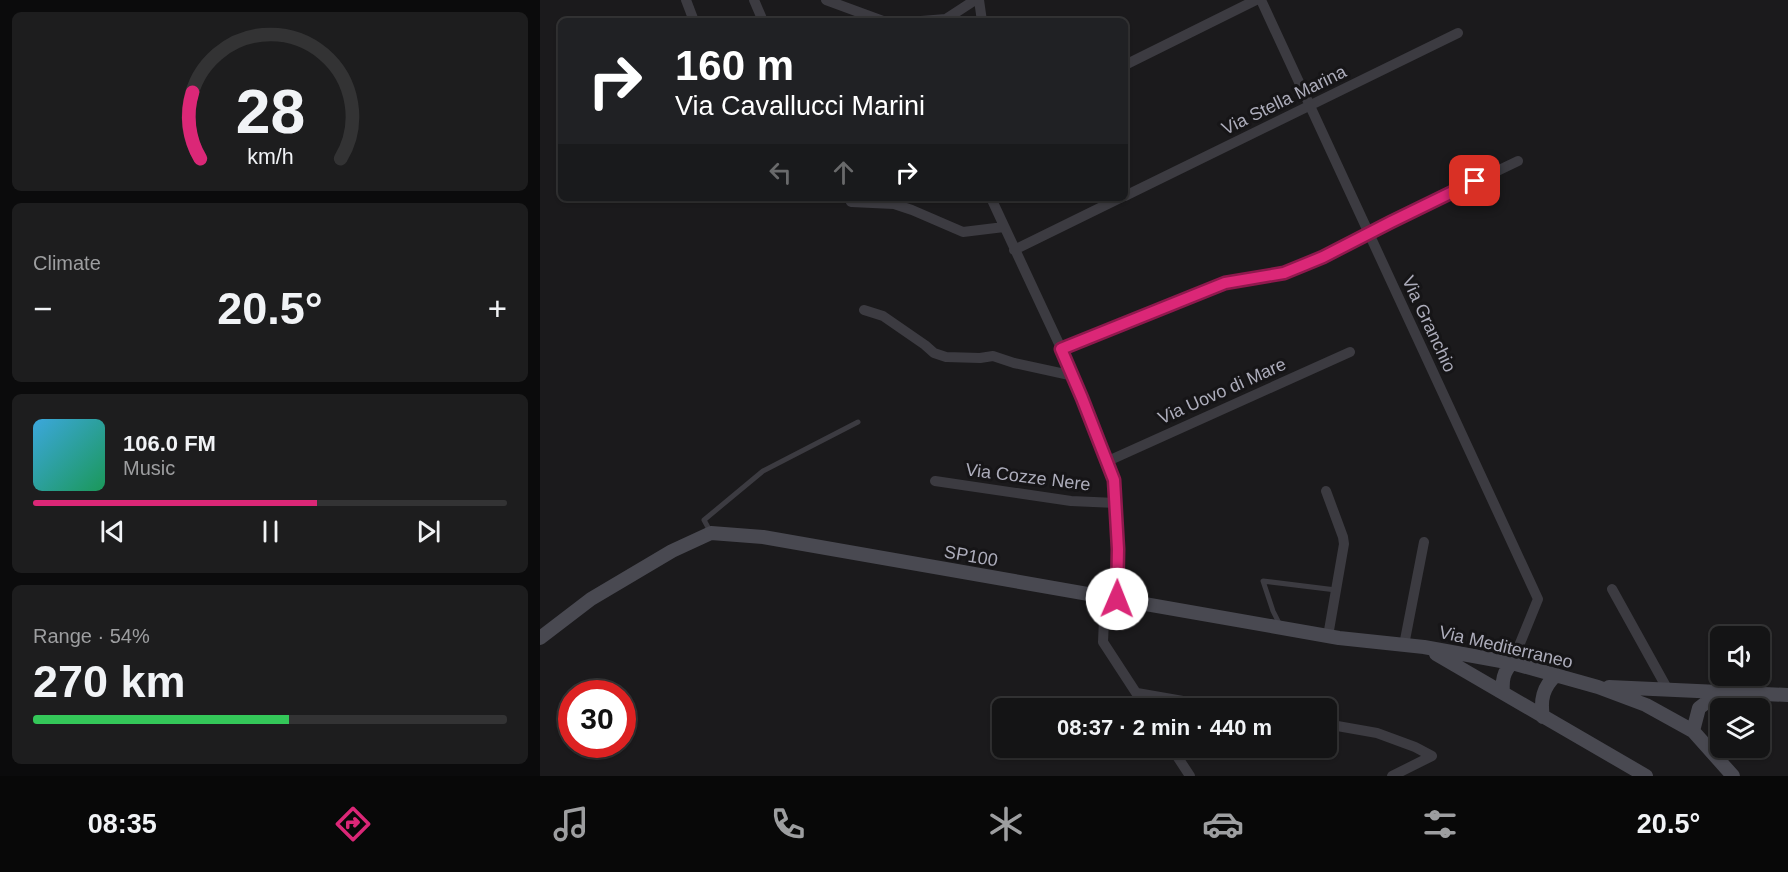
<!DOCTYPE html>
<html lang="en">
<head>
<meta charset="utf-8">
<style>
  :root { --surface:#141415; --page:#1d1d1e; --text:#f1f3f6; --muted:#9d9ea0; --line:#333334; --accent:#db2777 }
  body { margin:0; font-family:Arial,sans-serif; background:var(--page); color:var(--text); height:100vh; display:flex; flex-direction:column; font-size:22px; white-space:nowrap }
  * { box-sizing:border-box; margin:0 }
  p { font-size:20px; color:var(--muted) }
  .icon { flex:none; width:33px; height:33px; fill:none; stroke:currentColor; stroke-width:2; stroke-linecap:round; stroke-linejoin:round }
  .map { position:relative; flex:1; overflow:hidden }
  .sheet { display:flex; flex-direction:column; gap:12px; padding:12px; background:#0b0b0c; width:540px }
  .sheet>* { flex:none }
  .guide { position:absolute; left:18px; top:18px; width:570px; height:183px; border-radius:9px; box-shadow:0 2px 4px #0004,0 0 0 2px var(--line); background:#202124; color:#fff; overflow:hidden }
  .controls { position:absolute; left:1170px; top:626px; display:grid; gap:12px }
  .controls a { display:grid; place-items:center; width:60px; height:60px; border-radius:9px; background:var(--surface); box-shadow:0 2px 4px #0004,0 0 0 2px var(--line); font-size:30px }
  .speed { position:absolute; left:18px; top:680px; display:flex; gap:12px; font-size:30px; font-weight:700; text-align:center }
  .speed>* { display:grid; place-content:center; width:78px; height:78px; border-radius:50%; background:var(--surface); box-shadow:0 2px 4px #0004,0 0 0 2px var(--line); line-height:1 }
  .speed .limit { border:9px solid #d22; background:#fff; color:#111 }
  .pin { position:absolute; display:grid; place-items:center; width:51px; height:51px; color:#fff; margin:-26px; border-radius:12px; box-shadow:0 3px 9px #0006 }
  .me { position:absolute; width:66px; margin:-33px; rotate:1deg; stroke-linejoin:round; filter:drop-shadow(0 0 4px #0008) }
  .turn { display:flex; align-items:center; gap:21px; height:126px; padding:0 18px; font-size:27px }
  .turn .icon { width:78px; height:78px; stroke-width:2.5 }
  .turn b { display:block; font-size:42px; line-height:51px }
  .lanes { display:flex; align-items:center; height:57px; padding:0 18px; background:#0003; justify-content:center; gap:30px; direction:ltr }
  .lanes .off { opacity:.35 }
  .big { font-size:45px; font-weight:800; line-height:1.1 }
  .sheet .widget { flex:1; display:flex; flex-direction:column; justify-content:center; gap:9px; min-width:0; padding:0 21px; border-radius:9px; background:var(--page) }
  .sheet .dial { align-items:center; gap:0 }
  .dial svg { height:156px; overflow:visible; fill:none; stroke:var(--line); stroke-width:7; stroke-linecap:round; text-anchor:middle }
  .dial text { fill:var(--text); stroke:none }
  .song { display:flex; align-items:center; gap:18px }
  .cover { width:72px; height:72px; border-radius:9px; background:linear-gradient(135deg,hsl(200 70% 55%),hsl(150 70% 35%)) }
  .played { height:6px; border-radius:3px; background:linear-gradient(90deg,var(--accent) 60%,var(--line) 60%) }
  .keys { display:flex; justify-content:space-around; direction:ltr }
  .heat { display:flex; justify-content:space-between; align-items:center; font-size:33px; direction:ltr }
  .charge { height:9px; border-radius:4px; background:linear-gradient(90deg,#34c759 54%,var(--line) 0) }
  .trip { position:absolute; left:452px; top:698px; width:345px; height:60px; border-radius:9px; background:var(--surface); box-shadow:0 2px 4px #0004,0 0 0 2px var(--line); font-weight:800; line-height:60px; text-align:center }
  .tab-bar { display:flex; height:96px; justify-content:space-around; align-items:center; background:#080808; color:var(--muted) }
  .tab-bar .icon { width:42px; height:42px }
  .tab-bar .selected { color:var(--accent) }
  .tab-bar b { font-size:27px; color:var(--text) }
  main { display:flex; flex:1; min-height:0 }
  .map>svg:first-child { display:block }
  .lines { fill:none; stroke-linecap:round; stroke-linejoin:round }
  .lane { stroke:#3c3b41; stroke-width:5 }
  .street { stroke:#3c3b41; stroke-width:10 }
  .secondary { stroke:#494951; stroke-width:14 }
  .route-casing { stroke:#8e194d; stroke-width:15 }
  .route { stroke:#db2777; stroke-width:10 }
  .labels { text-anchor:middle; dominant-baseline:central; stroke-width:6; stroke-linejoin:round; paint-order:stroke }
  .street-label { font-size:18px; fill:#adadbb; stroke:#161517 }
</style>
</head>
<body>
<main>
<section class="sheet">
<div class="widget dial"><svg viewBox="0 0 100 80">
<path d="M14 69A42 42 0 1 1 86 69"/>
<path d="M14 69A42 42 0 0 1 10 35" stroke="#db2777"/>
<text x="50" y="56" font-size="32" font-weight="700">28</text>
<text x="50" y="72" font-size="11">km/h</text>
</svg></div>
<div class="widget"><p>Climate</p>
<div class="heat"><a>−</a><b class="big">20.5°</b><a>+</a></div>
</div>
<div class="widget">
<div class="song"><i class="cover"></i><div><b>106.0 FM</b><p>Music</p></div></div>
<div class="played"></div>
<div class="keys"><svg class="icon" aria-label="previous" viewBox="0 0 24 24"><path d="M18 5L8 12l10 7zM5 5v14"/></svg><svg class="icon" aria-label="pause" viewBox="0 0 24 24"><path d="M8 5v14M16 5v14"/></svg><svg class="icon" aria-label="next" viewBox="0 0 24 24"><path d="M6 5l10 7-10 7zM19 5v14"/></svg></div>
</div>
<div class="widget"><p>Range · 54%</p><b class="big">270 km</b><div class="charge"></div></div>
</section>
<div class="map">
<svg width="1248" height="776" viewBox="0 0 1248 776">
  <rect width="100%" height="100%" fill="#1b1a1c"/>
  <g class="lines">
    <path class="lane" d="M170 531 164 520 223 471 318 422
      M740 625 733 611 723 581 796 590"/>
    <path class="street" d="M146 0 154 21
      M214 0 223 21
      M286 0 343 21
      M439 0 442 21
      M721 0 998 599 972 663
      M381 21 406 19 435 0
      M585 65 716 0
      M585 196 918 33
      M309 198 311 202 354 204 372 210 423 232 464 227
      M451 198 534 376 575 480 578 549 577 599
      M474 250 580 198
      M324 310 343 316 385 345 394 353 406 357 440 358 453 356 474 363 534 376
      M521 349 685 283 745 273 783 257 851 222 978 161
      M568 461 810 352
      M395 481 531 501 576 503
      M786 491 803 537 804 544 788 636
      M1072 589 1128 690
      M565 597 563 642 606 708
      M864 645 884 542
      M597 693 683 708
      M786 724 837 733 875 747 892 756 852 776
      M631 747 650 776"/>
    <path class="secondary" d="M0 638 51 599 132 551 171 533 223 537 799 638 884 647 972 663 1058 687 1106 705 1153 731 1193 776
      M896 654 1106 776
      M1069 687 1248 695
      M963 693C962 681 963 672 972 663
      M1003 717C1000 700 1003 687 1016 675
      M1153 731 1159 708 1180 692"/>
  </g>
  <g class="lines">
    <g class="route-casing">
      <path id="route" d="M577 599 578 549 574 480 542 398 521 349 685 283 744 273 783 257 851 222 935 181"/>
    </g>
    <use href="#route" class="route"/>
  </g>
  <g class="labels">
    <g class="street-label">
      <text transform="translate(744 100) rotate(-26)">Via Stella Marina</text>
      <text transform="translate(889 324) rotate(65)">Via Granchio</text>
      <text transform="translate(682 391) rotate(-24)">Via Uovo di Mare</text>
      <text transform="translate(488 477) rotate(7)">Via Cozze Nere</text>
      <text transform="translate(431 556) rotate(10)">SP100</text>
      <text transform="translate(966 647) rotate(13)">Via Mediterraneo</text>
    </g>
  </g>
</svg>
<div class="controls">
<a><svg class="icon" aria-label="sound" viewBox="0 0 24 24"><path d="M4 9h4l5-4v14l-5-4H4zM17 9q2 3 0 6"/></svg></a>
<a><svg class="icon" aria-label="layers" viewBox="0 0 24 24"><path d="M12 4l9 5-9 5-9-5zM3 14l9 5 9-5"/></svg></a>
</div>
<div class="speed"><div class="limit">30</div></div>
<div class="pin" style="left:935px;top:181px;background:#d93025"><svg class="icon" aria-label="arrive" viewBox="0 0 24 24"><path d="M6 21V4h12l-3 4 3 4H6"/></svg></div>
<svg class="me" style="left:577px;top:599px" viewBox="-20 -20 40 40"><circle r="19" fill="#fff"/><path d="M0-13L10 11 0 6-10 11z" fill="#db2777"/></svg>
<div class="trip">08:37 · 2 min · 440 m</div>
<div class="guide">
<div class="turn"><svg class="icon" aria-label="right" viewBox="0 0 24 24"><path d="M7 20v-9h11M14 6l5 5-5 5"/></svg><div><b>160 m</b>Via Cavallucci Marini</div></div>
<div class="lanes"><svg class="icon off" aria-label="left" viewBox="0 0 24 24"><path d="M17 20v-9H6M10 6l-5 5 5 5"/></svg><svg class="icon off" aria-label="ahead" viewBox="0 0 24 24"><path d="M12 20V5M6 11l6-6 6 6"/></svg><svg class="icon" aria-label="right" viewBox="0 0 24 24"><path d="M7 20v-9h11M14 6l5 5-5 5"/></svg></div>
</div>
</div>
</main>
<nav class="tab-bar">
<b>08:35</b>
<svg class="icon selected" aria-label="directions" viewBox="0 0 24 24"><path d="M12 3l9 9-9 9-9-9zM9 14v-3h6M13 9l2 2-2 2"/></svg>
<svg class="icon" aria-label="music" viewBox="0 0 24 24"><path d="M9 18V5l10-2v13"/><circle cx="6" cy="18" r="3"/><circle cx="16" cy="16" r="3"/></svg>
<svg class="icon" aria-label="phone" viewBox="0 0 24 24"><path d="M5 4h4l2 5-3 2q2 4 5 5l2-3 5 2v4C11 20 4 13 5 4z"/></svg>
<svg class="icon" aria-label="climate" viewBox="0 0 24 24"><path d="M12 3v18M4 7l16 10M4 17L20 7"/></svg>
<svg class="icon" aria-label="car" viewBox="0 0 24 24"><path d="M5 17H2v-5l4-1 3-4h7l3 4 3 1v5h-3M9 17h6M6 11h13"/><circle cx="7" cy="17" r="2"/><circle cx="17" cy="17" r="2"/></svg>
<svg class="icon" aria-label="filters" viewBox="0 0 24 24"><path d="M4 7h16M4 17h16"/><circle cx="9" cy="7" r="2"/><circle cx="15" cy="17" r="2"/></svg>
<b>20.5°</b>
</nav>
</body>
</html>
